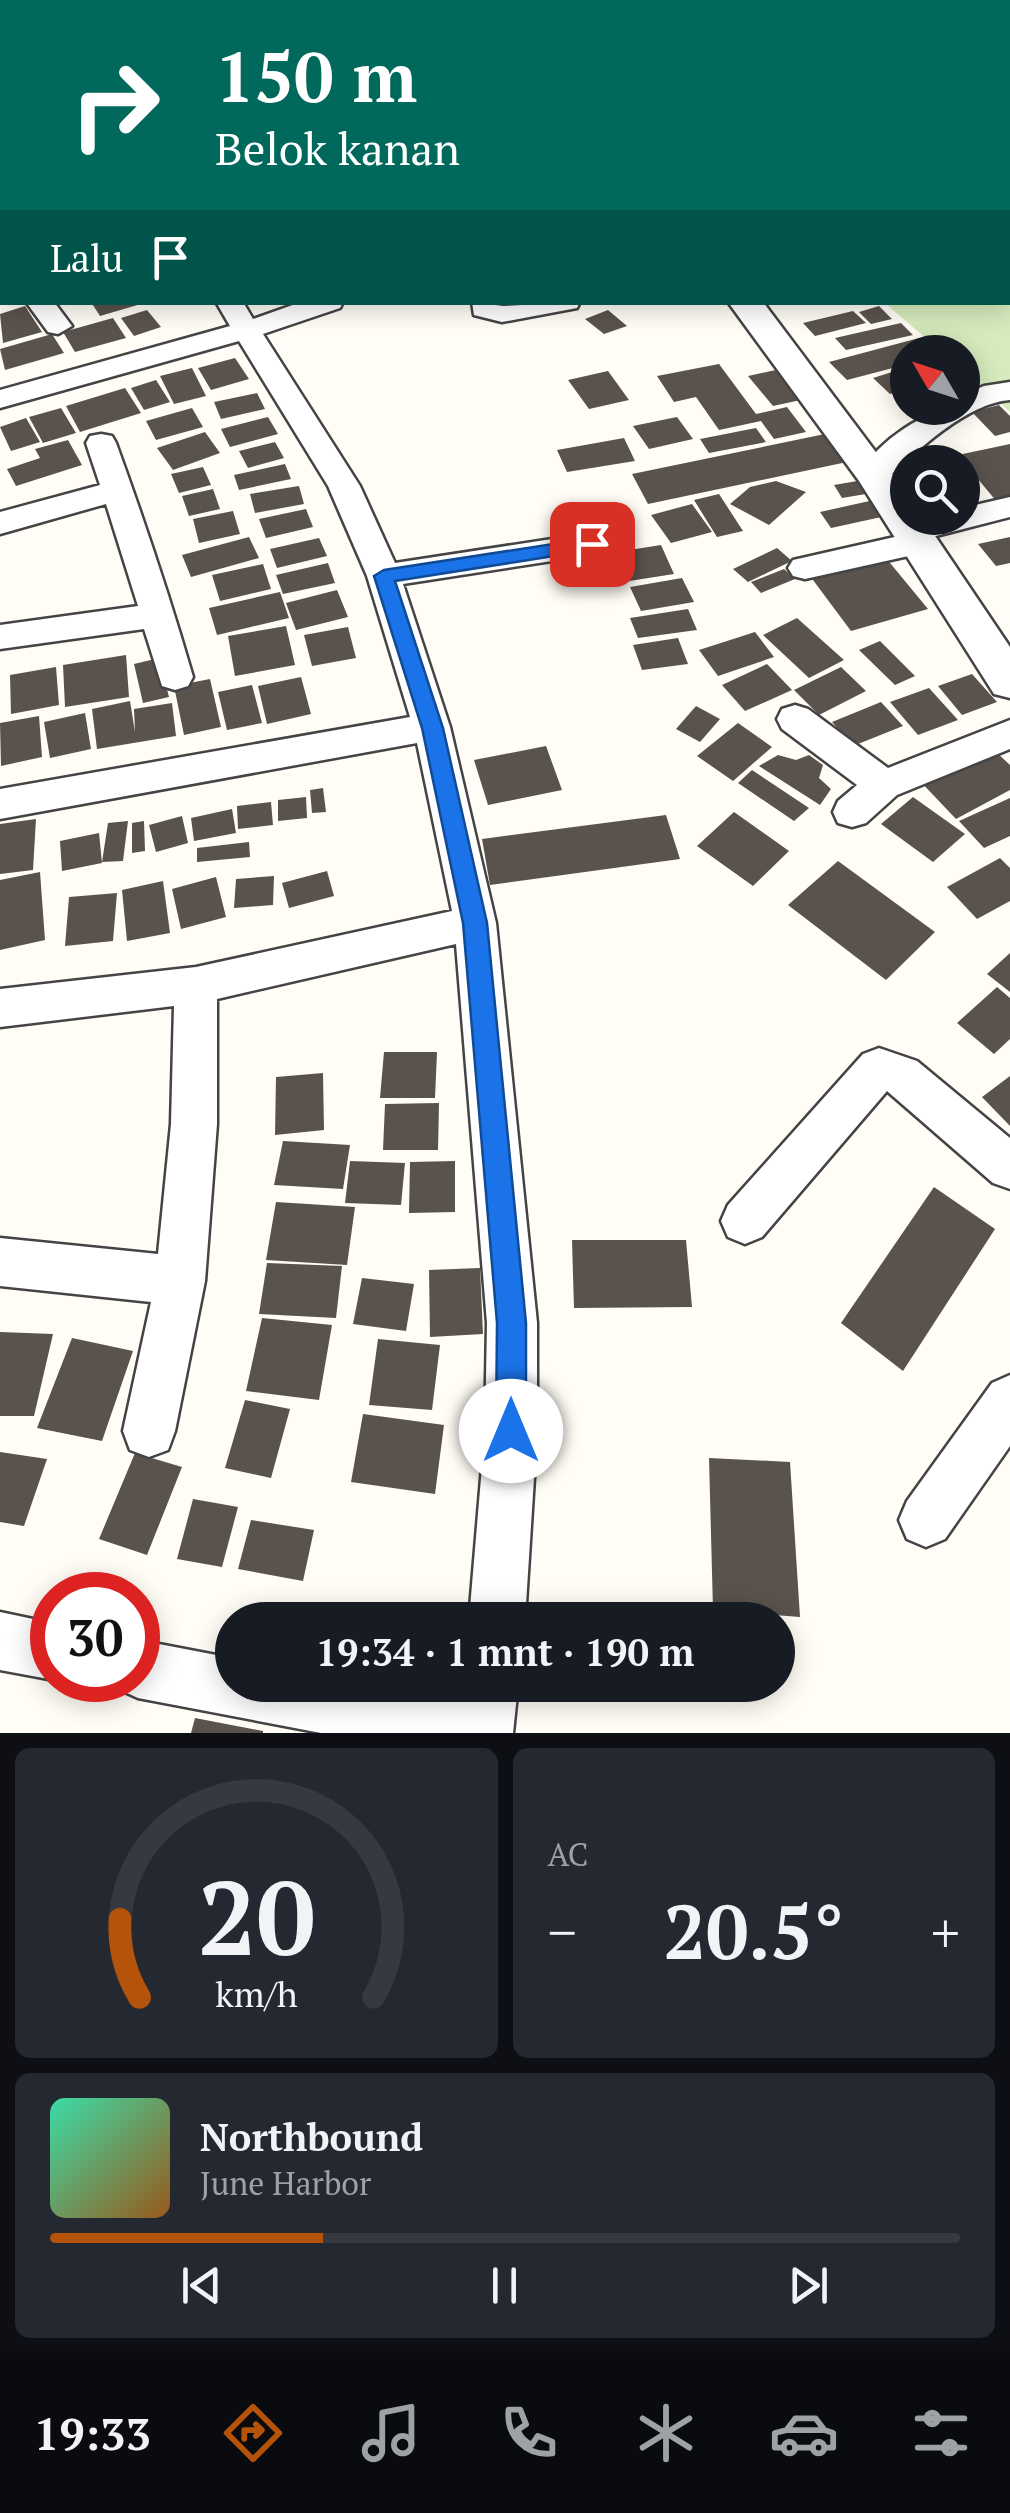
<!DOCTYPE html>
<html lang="id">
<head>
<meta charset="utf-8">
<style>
  :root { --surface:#171b24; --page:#242831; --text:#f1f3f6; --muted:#9ea1a6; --line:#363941; --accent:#b45309 }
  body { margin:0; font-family:"PT Serif",serif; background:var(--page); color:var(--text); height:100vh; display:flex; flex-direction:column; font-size:38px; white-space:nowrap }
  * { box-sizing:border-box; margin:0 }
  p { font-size:32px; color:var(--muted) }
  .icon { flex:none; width:55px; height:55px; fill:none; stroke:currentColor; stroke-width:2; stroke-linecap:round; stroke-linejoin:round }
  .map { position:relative; height:1733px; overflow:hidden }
  .drawer { display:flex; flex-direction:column; gap:15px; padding:15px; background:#0d0f14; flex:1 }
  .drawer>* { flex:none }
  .guide { position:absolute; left:0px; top:0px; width:1010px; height:305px; box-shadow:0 5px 25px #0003; background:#00695c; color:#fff; overflow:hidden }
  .needle { width:65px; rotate:309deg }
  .controls { position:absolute; left:890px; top:335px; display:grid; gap:20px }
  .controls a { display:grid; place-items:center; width:90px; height:90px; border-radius:50%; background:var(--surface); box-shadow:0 5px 25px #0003; font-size:50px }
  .speed { position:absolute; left:30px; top:1572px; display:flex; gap:20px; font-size:50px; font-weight:700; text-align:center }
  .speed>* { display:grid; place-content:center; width:130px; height:130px; border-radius:50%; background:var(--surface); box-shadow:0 5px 25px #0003; line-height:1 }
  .speed .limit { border:15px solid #d22; background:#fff; color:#111 }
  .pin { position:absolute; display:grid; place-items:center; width:85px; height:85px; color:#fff; margin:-42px; border-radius:20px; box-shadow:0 5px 15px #0006 }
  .me { position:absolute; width:110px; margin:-55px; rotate:0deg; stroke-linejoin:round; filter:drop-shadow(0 0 8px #0008) }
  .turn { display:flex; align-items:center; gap:35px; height:210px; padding:0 50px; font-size:45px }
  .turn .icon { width:130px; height:130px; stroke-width:2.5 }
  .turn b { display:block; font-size:70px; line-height:85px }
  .then { display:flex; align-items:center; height:95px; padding:0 50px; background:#0003; gap:20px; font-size:38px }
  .big { font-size:75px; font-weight:800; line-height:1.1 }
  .drawer .tile { flex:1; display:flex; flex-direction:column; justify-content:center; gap:15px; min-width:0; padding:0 35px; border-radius:15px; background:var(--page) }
  .drawer .dial { align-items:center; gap:0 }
  .dial svg { height:260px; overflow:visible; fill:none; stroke:var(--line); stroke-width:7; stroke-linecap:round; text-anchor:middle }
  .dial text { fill:var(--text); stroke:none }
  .song { display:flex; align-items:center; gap:30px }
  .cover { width:120px; height:120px; border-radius:15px; background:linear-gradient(135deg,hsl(160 70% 55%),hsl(30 70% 35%)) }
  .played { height:10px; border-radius:5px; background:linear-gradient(90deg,var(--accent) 30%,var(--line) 30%) }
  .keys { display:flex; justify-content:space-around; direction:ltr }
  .heat { display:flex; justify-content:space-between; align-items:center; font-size:55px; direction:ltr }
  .drawer .tiles { flex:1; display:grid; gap:15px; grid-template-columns:1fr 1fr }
  .tile:last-child { grid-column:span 2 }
  .trip { position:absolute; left:215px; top:1602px; width:580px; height:100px; border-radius:50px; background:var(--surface); box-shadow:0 5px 25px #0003; font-weight:800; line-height:100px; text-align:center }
  .menu { display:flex; height:160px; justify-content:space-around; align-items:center; background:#090b0e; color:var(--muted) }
  .menu .icon { width:70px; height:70px }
  .menu .selected { color:var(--accent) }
  .menu b { font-size:45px; color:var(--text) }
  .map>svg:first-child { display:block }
  .green { fill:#d5ebbd }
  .building { fill:#5a524d }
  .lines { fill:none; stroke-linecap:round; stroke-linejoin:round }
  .service-casing { stroke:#444; stroke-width:25 }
  .minor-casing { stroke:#444; stroke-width:5 }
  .tertiary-casing { stroke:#444; stroke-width:5 }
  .service { stroke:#fff; stroke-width:20 }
  .minor { fill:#fff; fill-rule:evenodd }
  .tertiary { fill:#fff; fill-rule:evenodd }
  .route { fill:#1a73e8; stroke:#114b97; stroke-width:2.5 }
</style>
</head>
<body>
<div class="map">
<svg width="1010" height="1733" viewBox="0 0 1010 1733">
  <rect width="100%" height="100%" fill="#fffdf5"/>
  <path class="green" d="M1010 254V412L963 370 962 352H942L885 303 1008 302Z"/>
  <path class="building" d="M91 302H141V304L100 316Z
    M25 306 42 332 3 343 0 314Z
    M879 306 892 319 871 324 859 312Z
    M147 310 161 327 134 336 121 318Z
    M608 310 627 326 604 334 585 319Z
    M853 311 866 323 815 336 803 323Z
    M113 318 126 338 75 352 63 332Z
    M901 323 913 335 846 350 835 338Z
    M52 334 64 353 5 370 0 349Z
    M919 338 934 352H908V364L847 380 829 362Z
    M235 358 249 379 211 390 198 368Z
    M719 364 756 414 787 407 806 432 774 439 761 421 719 430 696 397 674 402 657 376Z
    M908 367V389L890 394 873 378Z
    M192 368 206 396 174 404 160 376Z
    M785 368 810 398 773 406 748 376Z
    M608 371 629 400 589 409 568 380Z
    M156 380 170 402 144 410 131 388Z
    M125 388 141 413 80 432 66 406Z
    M257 393 265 409 221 419 214 402Z
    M999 405 1010 416V432L995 436 972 412Z
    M61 408 76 433 43 443 29 417Z
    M192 408 203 427 156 440 146 421Z
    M268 417 278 434 230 447 221 429Z
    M677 417 693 439 649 449 633 426Z
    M26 418 40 442 11 451 0 427Z
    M756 428 766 442 709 453 700 439Z
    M205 432 220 453 173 470 157 448Z
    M825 434 847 462 648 504 632 474Z
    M624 438 635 461 567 472 557 450Z
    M68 440 82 465 16 486 7 469 40 458 35 449Z
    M275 442 284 458 248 468 239 451Z
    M1010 444V499L997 502 958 455Z
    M285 464 291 479 239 490 234 475Z
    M203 467 211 485 179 493 171 474Z
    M863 480 872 493 842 498 834 485Z
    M776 481 806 492 769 525 730 504 750 487Z
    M299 486 304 504 255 513 250 494Z
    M213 489 220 509 189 516 182 496Z
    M719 494 743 531 717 537 694 500Z
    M874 500 886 516 831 528 820 512Z
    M692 504 712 532 671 543 651 515Z
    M306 509 313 527 266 538 259 519Z
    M233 511 240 534 199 543 193 519Z
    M249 537 259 558 191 577 182 555Z
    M1010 537V563L996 566 978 544Z
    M319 538 327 556 277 568 270 549Z
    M661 545 674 574 610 584 598 555Z
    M777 548 792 561 748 582 733 569Z
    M881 552 928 609 851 631 807 572Z
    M328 563 335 583 283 594 276 575Z
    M263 564 271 589 220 601 212 575Z
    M784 569 795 579 761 593 751 582Z
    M682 578 694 602 641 611 630 587Z
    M337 590 348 617 296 630 286 603Z
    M280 592 289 618 217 635 209 608Z
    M688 609 697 630 638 638 630 618Z
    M797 618 844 660 809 678 763 635Z
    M286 626 295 665 235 676 228 636Z
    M348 627 356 658 312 666 304 635Z
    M755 632 774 657 718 676 699 650Z
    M678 638 688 664 642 670 633 645Z
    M880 641 915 676 895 685 859 650Z
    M126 655 129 697 65 707 63 665Z
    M159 658 169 697 143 703 134 664Z
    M767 664 792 690 745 711 722 685Z
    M56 667 59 705 11 714 10 675Z
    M841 667 866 691 819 715 794 690Z
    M972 674 997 702 962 715 938 686Z
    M301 677 311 714 267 724 258 686Z
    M210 679 221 727 184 735 174 686Z
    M252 685 262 723 227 730 218 692Z
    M929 688 958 720 918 735 890 702Z
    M130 701 135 732 134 709 172 703 176 736 97 749 92 709Z
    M881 702 903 726 853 746 832 722Z
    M696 706 720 719 700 742 676 729Z
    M85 713 91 749 50 758 44 722Z
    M39 716 42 757 1 766 0 723Z
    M738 723 772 747 733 781 697 756Z
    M546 746 562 790 488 805 474 760Z
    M996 752 1010 765V790L956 819 918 779Z
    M778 755 796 760 809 755 823 765 819 778 831 789 820 805 759 766Z
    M752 770 809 808 794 821 738 783Z
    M323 788 326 812 312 813 310 790Z
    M306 797 307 818 278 821V800Z
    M913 797 965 834 933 862 881 824Z
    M1010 798V836L984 848 959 821Z
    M271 802 273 825 238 829 237 806Z
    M232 809 236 833 194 841 191 818Z
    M734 812 789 851 753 886 697 846Z
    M666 815 680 859 490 885 482 839Z
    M182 816 188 843 156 852 149 825Z
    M36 819 33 870 0 874V824Z
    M128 821 123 861 102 862 108 823Z
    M144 821 145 851 132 853V823Z
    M99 833 102 863 62 871 60 841Z
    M249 842 250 857 197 862V848Z
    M1000 858 1010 868V901L977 919 947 887Z
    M838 861 935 932 886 980 788 905Z
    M327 871 334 896 289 908 282 883Z
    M40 872 45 940 0 950V880Z
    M274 876 273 905 234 908 236 879Z
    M216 877 226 917 181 929 172 889Z
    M163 881 170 933 127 941 122 890Z
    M117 893 113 941 65 946 69 897Z
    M1010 953V992L987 974Z
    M997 987 1010 998V1039L994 1054 957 1023Z
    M384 1052H437L435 1098H380Z
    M323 1073 324 1130 275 1135 276 1077Z
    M1010 1076V1126L982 1097Z
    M439 1103 438 1150H383L385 1104Z
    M283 1141 350 1145 343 1189 274 1185Z
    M350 1161 405 1163 401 1205 345 1203Z
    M455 1161V1212L409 1213 410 1162Z
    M934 1187 995 1229 903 1371 841 1323Z
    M276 1202 355 1207 347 1265 266 1260Z
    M572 1240H686L692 1307 574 1308Z
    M267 1263 342 1266 336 1318 259 1314Z
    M480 1268 483 1334 430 1337 429 1270Z
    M362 1278 414 1284 406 1331 353 1324Z
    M262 1318 332 1325 319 1400 246 1391Z
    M0 1332 53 1334 34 1416H0Z
    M72 1338 133 1351 102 1441 37 1428Z
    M378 1339 440 1345 432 1410 369 1405Z
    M245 1400 290 1409 271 1478 225 1468Z
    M363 1414 444 1425 435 1494 351 1482Z
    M0 1452 47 1459 24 1526 0 1522Z
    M135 1453 182 1467 147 1555 99 1539Z
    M709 1458 790 1462 800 1617 713 1610Z
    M193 1499 238 1507 222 1567 177 1559Z
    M251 1520 314 1530 303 1581 238 1569Z
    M195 1718 263 1731V1733H191Z"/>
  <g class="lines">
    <g class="service-casing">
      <path id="service" d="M105 2 111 0"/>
    </g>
    <g class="minor-casing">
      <path id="minor" d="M622 0H648L649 2H623Z
        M862 0H888L889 2H863Z
        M1010 106V120L1008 121V107Z
        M2 110V124L0 125V111Z
        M2 197V213L0 214V198Z
        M0 237 2 238V257L0 256Z
        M26 302H54L72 326 58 334 48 332Z
        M216 302H243L253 319 301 302H343L340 308 263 334 360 486 395 563 591 533 603 536 607 544 603 552 591 555 403 584 450 727 496 923 537 1323V1431L525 1620H469L485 1431 487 1323 456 944 217 999V1124L205 1281 175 1431 168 1450 149 1457 130 1450 123 1431 151 1302 0 1286V1238L158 1254 171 1124 174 1006 0 1027V989L196 967 452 911 417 743 0 819V789L410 717 367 576 328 486 239 341 0 408V390L230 326Z
        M472 302 503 306 580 302 577 308 502 322 474 315Z
        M1010 382V400C967 403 915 452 885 481H863L858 474C880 441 924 408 962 408V395L984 386Z
        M101 434 112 436 116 443C144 520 170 598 193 677L188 686 175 690 162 686 144 629 0 649V625L138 606 106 504 0 534V512L100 485 86 443 90 436Z
        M1010 497V517L932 537 935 543 931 551 805 579 793 576 788 568 793 560 899 536 896 531 901 523 924 518H962V508Z
        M795 705 808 709 888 768 1010 720V749L897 795 866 823 852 827 838 823 833 812 838 801 857 785 782 729 777 719 782 709Z
        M879 1048 917 1061 1010 1138V1189L993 1183 887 1091 762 1237 745 1244 728 1237 721 1221 728 1205 863 1054Z
        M1010 1375V1446L945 1539 926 1547 907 1539 899 1520 907 1501 992 1383Z
        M0 1612 52 1623 54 1680 0 1670Z
        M138 1640 232 1658V1685H379L458 1700 460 1685H518L513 1733H321L138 1698 118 1689 114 1680H138Z"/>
    </g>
    <g class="tertiary-casing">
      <path id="tertiary" d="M213 0H247L248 2H215Z
        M728 302H763L908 495V518H923L1010 647V698L994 694 859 481Z"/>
    </g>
    <use href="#service" class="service"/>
    <use href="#minor" class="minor"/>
    <use href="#tertiary" class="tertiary"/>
  </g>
  <path class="route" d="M592 538 601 544 598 549 395 581 443 728 487 923 526 1323V1431L522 1442 511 1446 501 1442 496 1431 497 1323 463 923 422 728 374 576 384 570Z"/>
</svg>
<div class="controls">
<a><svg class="needle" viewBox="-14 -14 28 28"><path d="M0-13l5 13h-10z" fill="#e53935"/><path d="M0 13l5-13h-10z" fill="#9ea1a6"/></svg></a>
<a><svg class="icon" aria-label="search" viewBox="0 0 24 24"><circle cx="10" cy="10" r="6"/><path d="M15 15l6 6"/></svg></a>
</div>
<div class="speed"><div class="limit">30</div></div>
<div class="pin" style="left:592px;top:544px;background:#d93025"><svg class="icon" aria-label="arrive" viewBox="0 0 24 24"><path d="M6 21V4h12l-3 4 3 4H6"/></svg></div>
<svg class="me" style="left:511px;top:1431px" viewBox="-20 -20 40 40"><circle r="19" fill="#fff"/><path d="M0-13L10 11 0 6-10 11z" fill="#1a73e8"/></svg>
<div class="trip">19:34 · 1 mnt · 190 m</div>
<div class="guide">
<div class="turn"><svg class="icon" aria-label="right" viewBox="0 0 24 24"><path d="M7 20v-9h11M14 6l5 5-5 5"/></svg><div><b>150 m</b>Belok kanan</div></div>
<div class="then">Lalu<svg class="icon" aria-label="arrive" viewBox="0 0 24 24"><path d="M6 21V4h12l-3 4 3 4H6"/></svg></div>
</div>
</div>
<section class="drawer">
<div class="tiles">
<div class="tile dial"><svg viewBox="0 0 100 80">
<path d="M14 69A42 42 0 1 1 86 69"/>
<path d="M14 69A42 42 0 0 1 8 45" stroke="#b45309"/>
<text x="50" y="56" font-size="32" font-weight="700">20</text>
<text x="50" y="72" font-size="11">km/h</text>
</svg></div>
<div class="tile"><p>AC</p>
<div class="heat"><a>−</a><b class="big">20.5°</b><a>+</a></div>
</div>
<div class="tile">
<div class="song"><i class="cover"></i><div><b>Northbound</b><p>June Harbor</p></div></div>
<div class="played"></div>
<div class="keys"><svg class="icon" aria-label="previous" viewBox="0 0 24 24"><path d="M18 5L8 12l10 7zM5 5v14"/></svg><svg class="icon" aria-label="pause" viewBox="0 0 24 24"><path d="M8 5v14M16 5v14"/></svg><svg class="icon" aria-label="next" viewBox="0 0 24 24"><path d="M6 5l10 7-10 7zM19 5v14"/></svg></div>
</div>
</div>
</section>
<nav class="menu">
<b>19:33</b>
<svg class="icon selected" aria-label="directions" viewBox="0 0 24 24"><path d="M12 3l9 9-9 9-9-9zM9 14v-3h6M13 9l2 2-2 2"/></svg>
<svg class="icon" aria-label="music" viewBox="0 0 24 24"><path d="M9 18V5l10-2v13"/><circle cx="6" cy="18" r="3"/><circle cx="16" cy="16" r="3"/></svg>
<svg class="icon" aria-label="phone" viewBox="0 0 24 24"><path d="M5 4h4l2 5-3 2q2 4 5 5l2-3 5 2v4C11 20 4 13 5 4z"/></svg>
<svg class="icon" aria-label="climate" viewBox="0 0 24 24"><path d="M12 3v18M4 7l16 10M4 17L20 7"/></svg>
<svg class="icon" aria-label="car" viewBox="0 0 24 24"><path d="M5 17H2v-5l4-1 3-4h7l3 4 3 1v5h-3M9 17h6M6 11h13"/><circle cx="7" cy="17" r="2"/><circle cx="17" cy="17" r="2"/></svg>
<svg class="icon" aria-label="filters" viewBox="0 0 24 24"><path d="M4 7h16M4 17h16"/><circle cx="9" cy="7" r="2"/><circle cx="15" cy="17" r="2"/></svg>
</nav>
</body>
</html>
